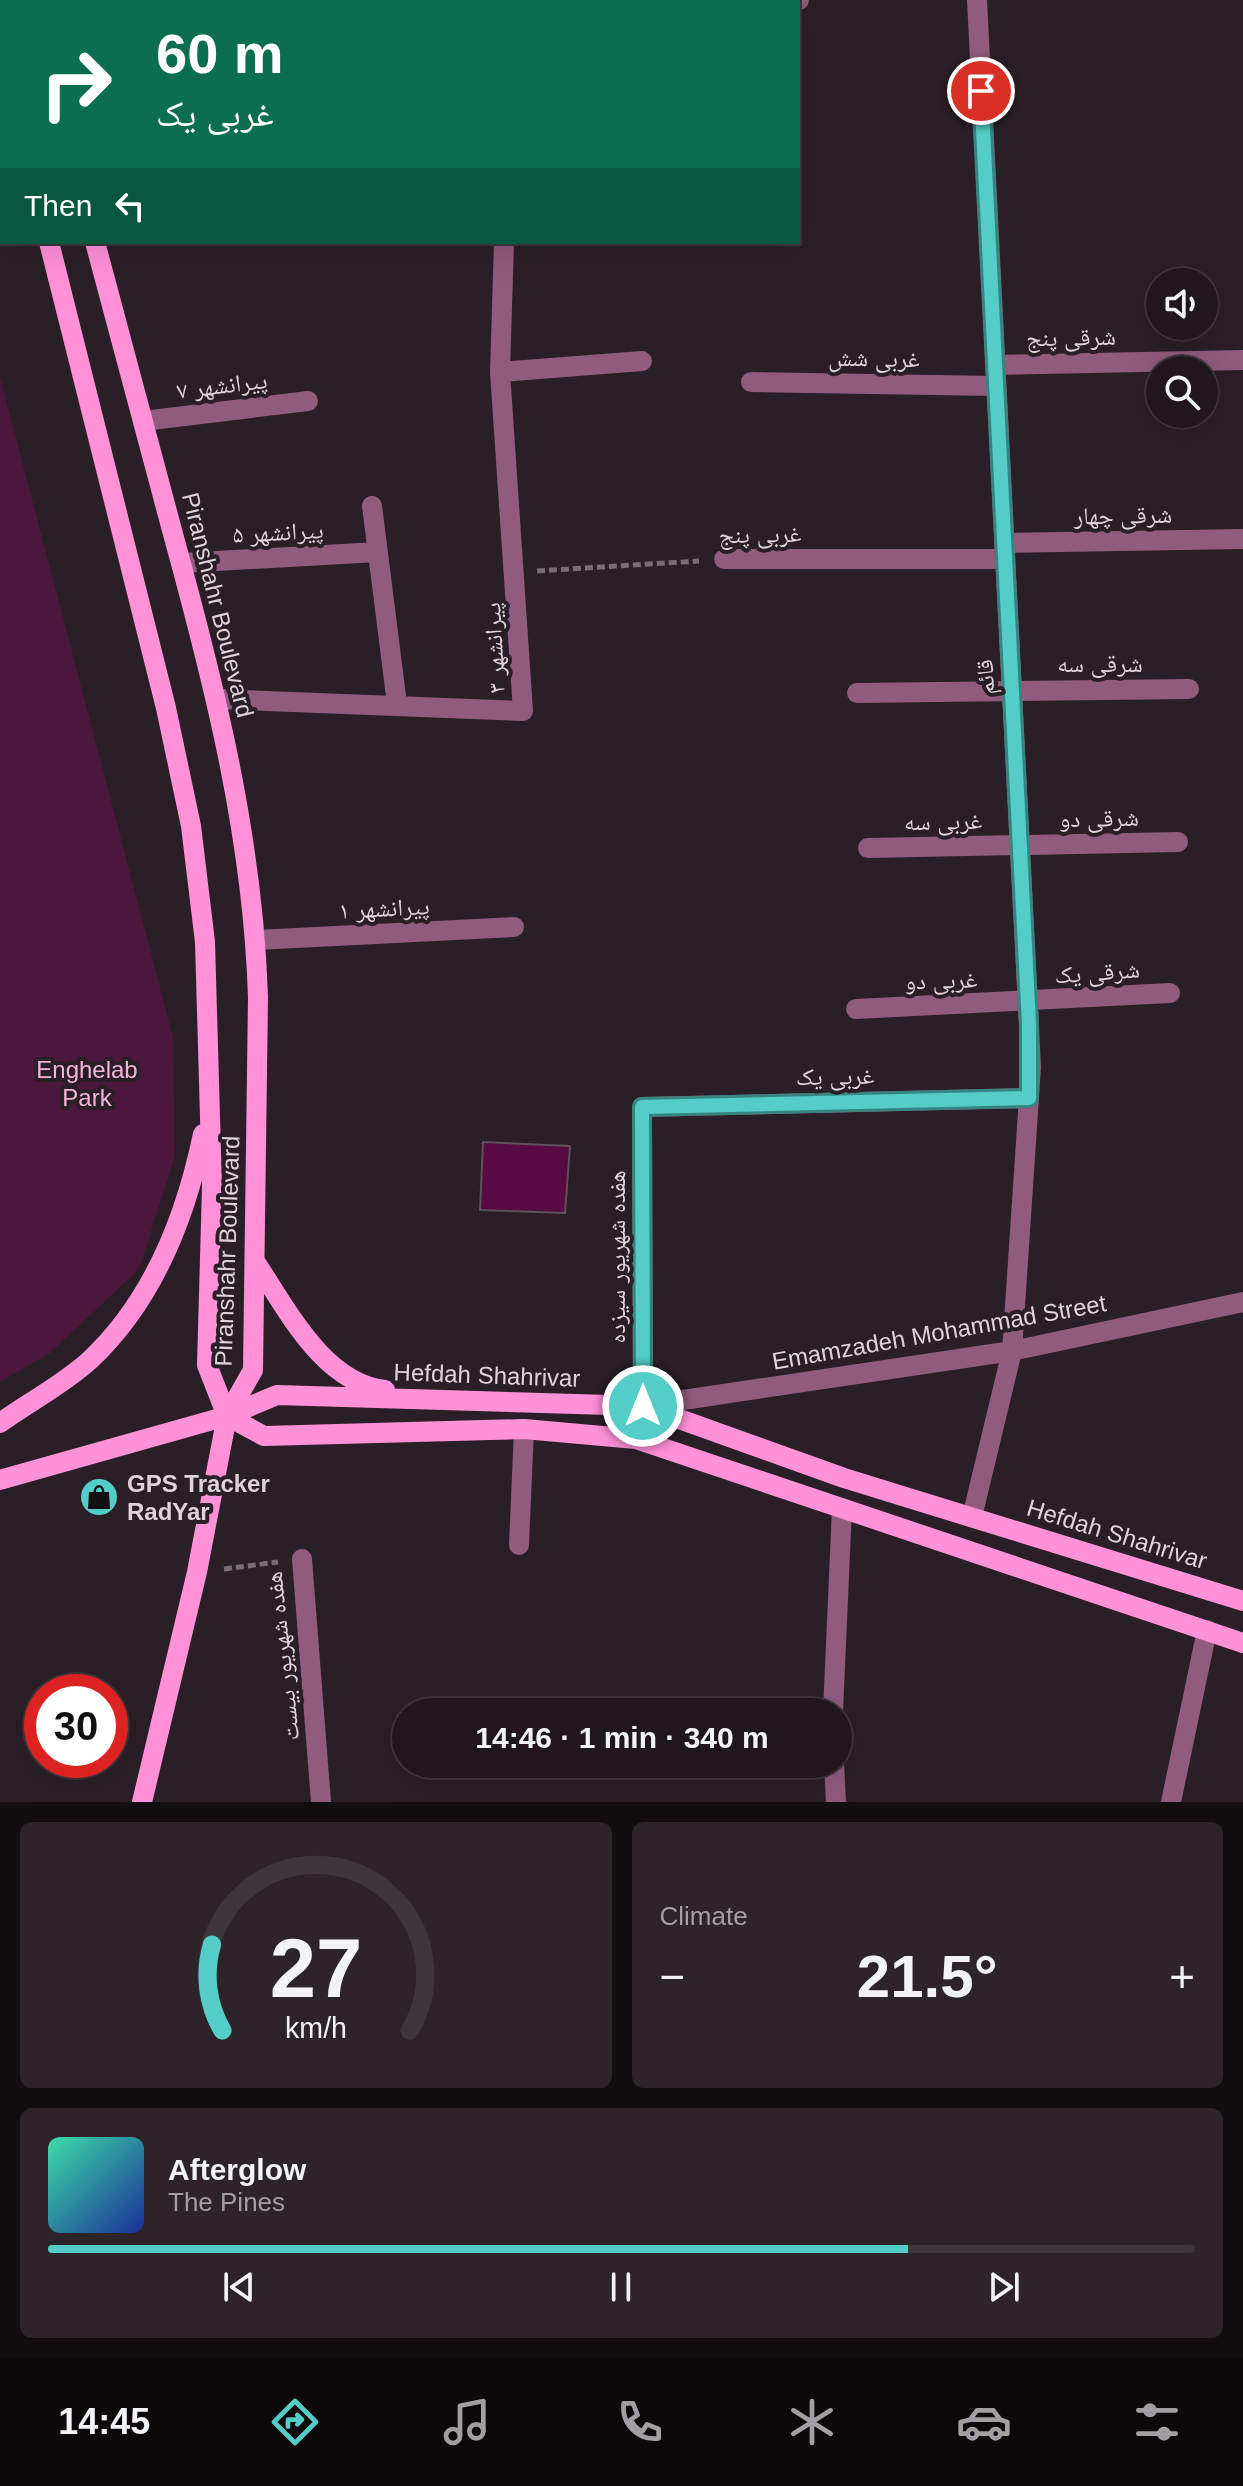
<!DOCTYPE html>
<html lang="en">
<head>
<meta charset="utf-8">
<style>
  :root { --surface:#20171c; --page:#2d2429; --text:#f1f3f6; --muted:#a29fa3; --line:#3d363b; --accent:#54cdc8 }
  body { margin:0; font-family:Helvetica,"Noto Naskh Arabic",sans-serif; background:var(--page); color:var(--text); height:100vh; display:flex; flex-direction:column; font-size:30px; white-space:nowrap }
  * { box-sizing:border-box; margin:0 }
  p { font-size:26px; color:var(--muted) }
  .icon { flex:none; width:44px; height:44px; fill:none; stroke:currentColor; stroke-width:2; stroke-linecap:round; stroke-linejoin:round }
  .map { position:relative; height:1802px; overflow:hidden }
  .panel { display:flex; flex-direction:column; gap:20px; padding:20px; background:#120d0f; flex:1 }
  .panel>* { flex:none }
  .top-card { position:absolute; left:0px; top:0px; width:800px; height:244px; box-shadow:0 8px 32px #0002,0 0 0 2px var(--line); background:#0b6e4f; color:#fff; overflow:hidden }
  .buttons { position:absolute; left:1146px; top:268px; display:grid; gap:16px }
  .buttons a { display:grid; place-items:center; width:72px; height:72px; border-radius:50%; background:var(--surface); box-shadow:0 8px 32px #0002,0 0 0 2px var(--line); font-size:40px }
  .speed { position:absolute; left:24px; top:1674px; display:flex; gap:16px; font-size:40px; font-weight:700; text-align:center }
  .speed>* { display:grid; place-content:center; width:104px; height:104px; border-radius:50%; background:var(--surface); box-shadow:0 8px 32px #0002,0 0 0 2px var(--line); line-height:1 }
  .speed .limit { border:12px solid #d22; background:#fff; color:#111 }
  .pin { position:absolute; display:grid; place-items:center; width:68px; height:68px; color:#fff; margin:-34px; border:4px solid #fff; border-radius:50%; box-shadow:0 2px 8px #0007 }
  .me { position:absolute; width:88px; margin:-44px; rotate:0deg; stroke-linejoin:round; filter:drop-shadow(0 0 6px #0008) }
  .turn { display:flex; align-items:center; gap:28px; height:168px; padding:0 24px; font-size:36px }
  .turn .icon { width:104px; height:104px; stroke-width:2.5 }
  .turn b { display:block; font-size:56px; line-height:68px }
  .then { display:flex; align-items:center; height:76px; padding:0 24px; background:#0003; gap:16px; font-size:30px }
  .big { font-size:60px; font-weight:700; line-height:1.1 }
  .panel .tile { flex:1; display:flex; flex-direction:column; justify-content:center; gap:12px; min-width:0; padding:0 28px; border-radius:12px; background:var(--page) }
  .panel .dial { align-items:center; gap:0 }
  .dial svg { height:208px; overflow:visible; fill:none; stroke:var(--line); stroke-width:7; stroke-linecap:round; text-anchor:middle }
  .dial text { fill:var(--text); stroke:none }
  .song { display:flex; align-items:center; gap:24px }
  .cover { width:96px; height:96px; border-radius:12px; background:linear-gradient(135deg,hsl(160 70% 55%),hsl(230 70% 35%)) }
  .played { height:8px; border-radius:4px; background:linear-gradient(90deg,var(--accent) 75%,var(--line) 75%) }
  .keys { display:flex; justify-content:space-around; direction:ltr }
  .heat { display:flex; justify-content:space-between; align-items:center; font-size:44px; direction:ltr }
  .panel .tiles { flex:1; display:grid; gap:20px; grid-template-columns:1fr 1fr }
  .tile:last-child { grid-column:span 2 }
  .trip { position:absolute; left:392px; top:1698px; width:460px; height:80px; border-radius:40px; background:var(--surface); box-shadow:0 8px 32px #0002,0 0 0 2px var(--line); font-weight:700; line-height:80px; text-align:center }
  .menu { display:flex; height:128px; justify-content:space-around; align-items:center; background:#0d090b; color:var(--muted) }
  .menu .icon { width:56px; height:56px }
  .menu .on { color:var(--accent) }
  .menu b { font-size:36px; color:var(--text) }
  .map>svg:first-child { display:block }
  .green { fill:#4c173c }
  .building { fill:#580a45; stroke:#5f5159; stroke-width:2 }
  .lines { fill:none; stroke-linecap:round; stroke-linejoin:round }
  .path { stroke:#776e74; stroke-width:5; stroke-dasharray:8 4; stroke-linecap:butt }
  .minor { stroke:#905b7d; stroke-width:20 }
  .major { stroke:#ff91d9; stroke-width:20 }
  .route-casing { stroke:#378582; stroke-width:20 }
  .route { stroke:#54cdc8; stroke-width:14 }
  .labels { text-anchor:middle; dominant-baseline:central; stroke-width:8; stroke-linejoin:round; paint-order:stroke }
  .street-label { font-size:24px; fill:#dcd4d9; stroke:#2a1f26 }
  .park-label { font-size:24px; fill:#f5b3dc; stroke:#2a1f26 }
  .poi-label { font-size:24px; font-weight:bold; fill:#dcd4d9; stroke:#2a1f26; text-anchor:start }
</style>
</head>
<body>
<div class="map">
<svg width="1243" height="1802" viewBox="0 0 1243 1802">
  <rect width="100%" height="100%" fill="#2a1f26"/>
  <path class="green" d="M0 377 173 1037 175 1156 139 1269 50 1353 0 1382Z"/>
  <path class="building" d="M483 1142 570 1146 565 1213 480 1210Z"/>
  <g class="lines">
    <path class="path" d="M537 571 699 561
      M224 1569 278 1562"/>
    <path class="minor" d="M540 2 799 0
      M995 365 1243 360
      M500 372 642 361
      M751 382 996 386
      M143 421 308 401
      M372 506 397 704
      M1004 543 1243 539
      M724 559H1005
      M181 563 377 552
      M857 693 1189 689
      M217 699 523 711 500 372 504 242
      M868 848 1178 842
      M256 940 514 927
      M856 1009 1170 993
      M1029 1098 642 1107 643 1406 1012 1351 1243 1302
      M972 1517 1012 1351 1031 1067 977 0
      M519 1545 524 1429
      M302 1559 321 1802
      M833 1712 842 1508
      M834 1764 836 1802
      M1171 1802 1207 1630"/>
    <path class="major" d="M30 0 31 2
      M0 35 2 43
      M49 242 166 708 191 826 205 942 212 1187 207 1365 227 1416
      M95 242C121 339 147 437 173 534 215 687 253 838 258 997L253 1370 227 1416 197 1572 142 1802
      M256 1263C287 1309 323 1383 385 1390
      M227 1416 264 1436 524 1429 636 1439 1243 1643
      M0 1423C29 1402 64 1384 90 1360 153 1301 186 1216 203 1134
      M0 1480 227 1416 277 1395 643 1406 844 1478 1243 1601"/>
  </g>
  <g class="lines">
    <g class="route-casing">
      <path id="route" d="M643 1406 642 1107 1029 1098V1024L981 91"/>
    </g>
    <use href="#route" class="route"/>
  </g>
  <defs>
    <g id="shop-disc" transform="scale(2)"><circle r="9.5" fill="#54cdc8" stroke="#2a1f26"/><path d="M-5-2.5h2.3a2.7 3.5 0 0 1 5.4 0H5L5.5 6h-11ZM-1.5-2.5h3a1.5 2.3 0 0 0-3 0Z" fill="#111"/></g>
  </defs>
  <g fill-rule="evenodd">
    <use href="#shop-disc" x="99" y="1497"/>
  </g>
  <g class="labels">
    <g class="street-label">
      <text transform="translate(1071 337) rotate(-1)">شرقی پنج</text>
      <text transform="translate(874 358) rotate(1)">غربی شش</text>
      <text transform="translate(222 385) rotate(-7)">پیرانشهر ۷</text>
      <text transform="translate(1123 515) rotate(-1)">شرقی چهار</text>
      <text transform="translate(278 532) rotate(-3)">پیرانشهر ۵</text>
      <text transform="translate(760 534) rotate(-1)">غربی پنج</text>
      <text transform="translate(218 605) rotate(76)">Piranshahr Boulevard</text>
      <text transform="translate(494 648) rotate(-93)">پیرانشهر ۳</text>
      <text x="1100" y="663">شرقی سه</text>
      <text transform="translate(985 677) rotate(-93)">قائم</text>
      <text transform="translate(1099 818) rotate(-1)">شرقی دو</text>
      <text transform="translate(943 821) rotate(-1)">غربی سه</text>
      <text transform="translate(384 908) rotate(-3)">پیرانشهر ۱</text>
      <text transform="translate(1097 972) rotate(-4)">شرقی یک</text>
      <text transform="translate(941 980) rotate(-2)">غربی دو</text>
      <text transform="translate(835 1076) rotate(-1)">غربی یک</text>
      <text transform="translate(227 1251) rotate(-88)">Piranshahr Boulevard</text>
      <text transform="translate(616 1257) rotate(-90)">هفده شهریور سیزده</text>
      <text transform="translate(939 1332) rotate(-10)">Emamzadeh Mohammad Street</text>
      <text transform="translate(487 1375) rotate(2)">Hefdah Shahrivar</text>
      <text transform="translate(1117 1534) rotate(17)">Hefdah Shahrivar</text>
      <text transform="translate(282 1656) rotate(-96)">هفده شهریور بیست</text>
    </g>
    <g class="park-label">
      <text x="87" y="1069">Enghelab<tspan x="87" dy="28">Park</tspan></text>
    </g>
    <g class="poi-label">
      <text x="127" y="1483">GPS Tracker<tspan x="127" dy="28">RadYar</tspan></text>
    </g>
  </g>
</svg>
<div class="buttons">
<a><svg class="icon" aria-label="sound" viewBox="0 0 24 24"><path d="M4 9h4l5-4v14l-5-4H4zM17 9q2 3 0 6"/></svg></a>
<a><svg class="icon" aria-label="search" viewBox="0 0 24 24"><circle cx="10" cy="10" r="6"/><path d="M15 15l6 6"/></svg></a>
</div>
<div class="speed"><div class="limit">30</div></div>
<div class="pin" style="left:981px;top:91px;background:#d93025"><svg class="icon" aria-label="arrive" viewBox="0 0 24 24"><path d="M6 21V4h12l-3 4 3 4H6"/></svg></div>
<svg class="me" style="left:643px;top:1406px" viewBox="-20 -20 40 40"><circle r="17" fill="#54cdc8" stroke="#fff" stroke-width="3"/><path d="M0-11L8 9 0 5-8 9z" fill="#fff"/></svg>
<div class="trip">14:46 · 1 min · 340 m</div>
<div class="top-card">
<div class="turn"><svg class="icon" aria-label="right" viewBox="0 0 24 24"><path d="M7 20v-9h11M14 6l5 5-5 5"/></svg><div><b>60 m</b>غربی یک</div></div>
<div class="then">Then<svg class="icon" aria-label="left" viewBox="0 0 24 24"><path d="M17 20v-9H6M10 6l-5 5 5 5"/></svg></div>
</div>
</div>
<section class="panel">
<div class="tiles">
<div class="tile dial"><svg viewBox="0 0 100 80">
<path d="M14 69A42 42 0 1 1 86 69"/>
<path d="M14 69A42 42 0 0 1 10 36" stroke="#54cdc8"/>
<text x="50" y="56" font-size="32" font-weight="700">27</text>
<text x="50" y="72" font-size="11">km/h</text>
</svg></div>
<div class="tile"><p>Climate</p>
<div class="heat"><a>−</a><b class="big">21.5°</b><a>+</a></div>
</div>
<div class="tile">
<div class="song"><i class="cover"></i><div><b>Afterglow</b><p>The Pines</p></div></div>
<div class="played"></div>
<div class="keys"><svg class="icon" aria-label="previous" viewBox="0 0 24 24"><path d="M18 5L8 12l10 7zM5 5v14"/></svg><svg class="icon" aria-label="pause" viewBox="0 0 24 24"><path d="M8 5v14M16 5v14"/></svg><svg class="icon" aria-label="next" viewBox="0 0 24 24"><path d="M6 5l10 7-10 7zM19 5v14"/></svg></div>
</div>
</div>
</section>
<nav class="menu">
<b>14:45</b>
<svg class="icon on" aria-label="directions" viewBox="0 0 24 24"><path d="M12 3l9 9-9 9-9-9zM9 14v-3h6M13 9l2 2-2 2"/></svg>
<svg class="icon" aria-label="music" viewBox="0 0 24 24"><path d="M9 18V5l10-2v13"/><circle cx="6" cy="18" r="3"/><circle cx="16" cy="16" r="3"/></svg>
<svg class="icon" aria-label="phone" viewBox="0 0 24 24"><path d="M5 4h4l2 5-3 2q2 4 5 5l2-3 5 2v4C11 20 4 13 5 4z"/></svg>
<svg class="icon" aria-label="climate" viewBox="0 0 24 24"><path d="M12 3v18M4 7l16 10M4 17L20 7"/></svg>
<svg class="icon" aria-label="car" viewBox="0 0 24 24"><path d="M5 17H2v-5l4-1 3-4h7l3 4 3 1v5h-3M9 17h6M6 11h13"/><circle cx="7" cy="17" r="2"/><circle cx="17" cy="17" r="2"/></svg>
<svg class="icon" aria-label="filters" viewBox="0 0 24 24"><path d="M4 7h16M4 17h16"/><circle cx="9" cy="7" r="2"/><circle cx="15" cy="17" r="2"/></svg>
</nav>
</body>
</html>
